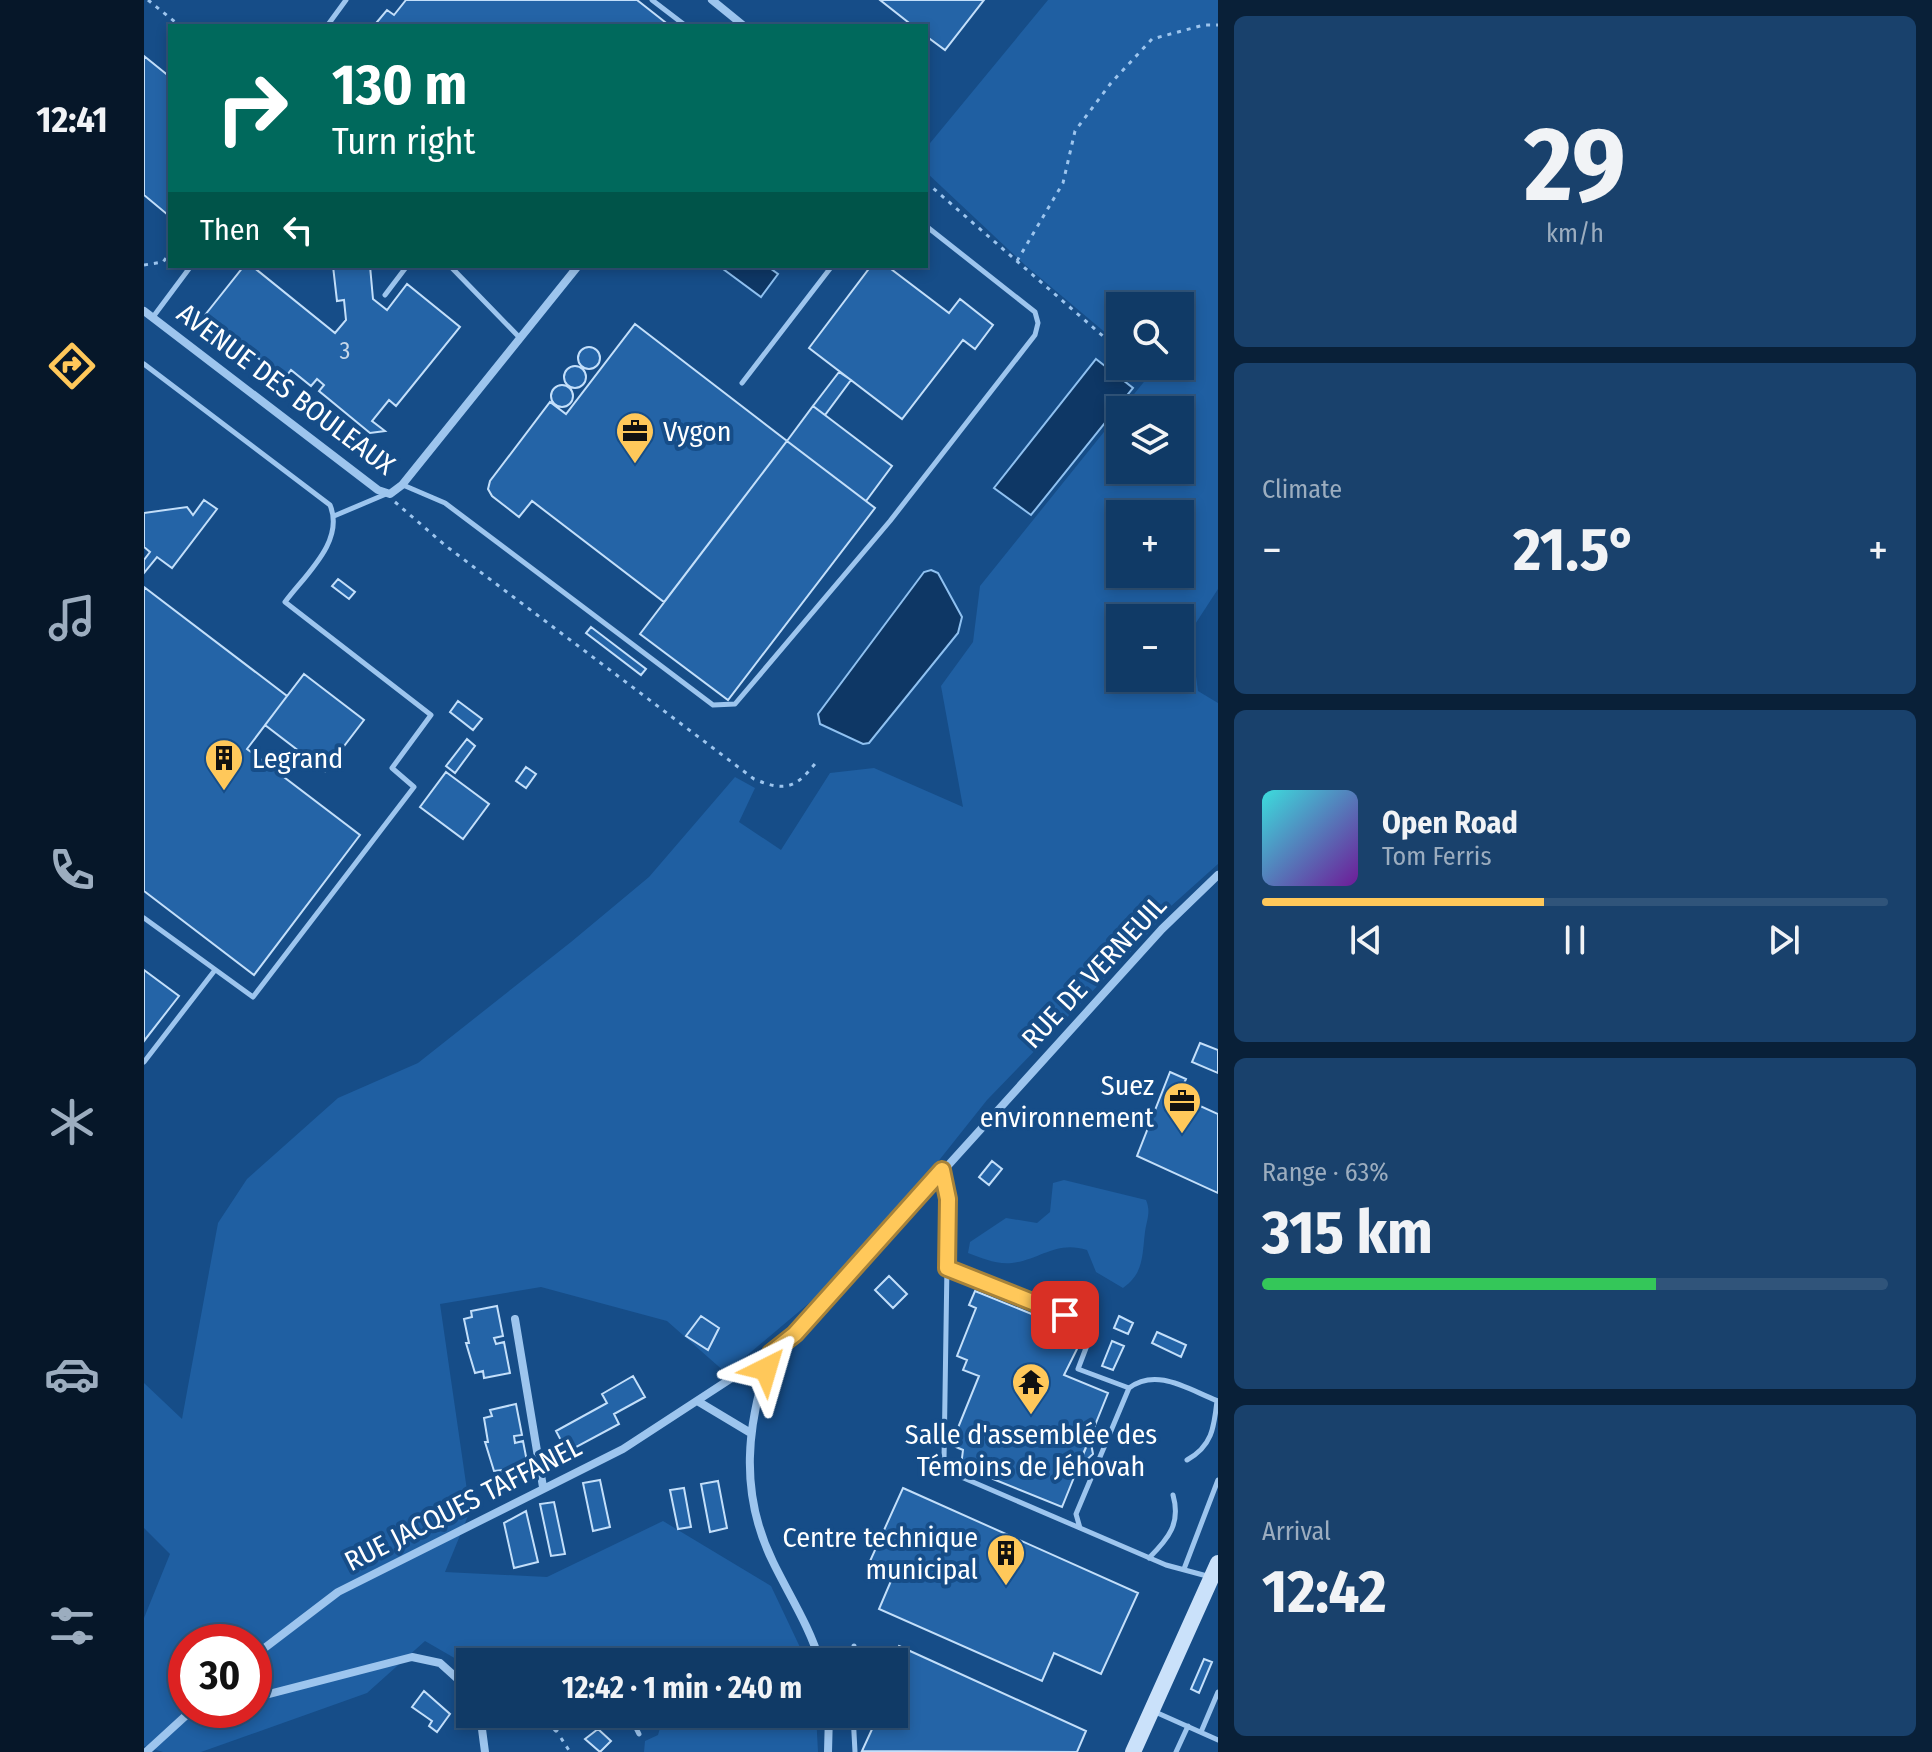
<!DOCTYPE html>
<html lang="en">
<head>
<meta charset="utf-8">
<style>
  :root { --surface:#103a66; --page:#19416c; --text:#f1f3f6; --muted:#9cadbf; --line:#30547a; --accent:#ffc85a }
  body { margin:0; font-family:"Fira Sans Condensed",sans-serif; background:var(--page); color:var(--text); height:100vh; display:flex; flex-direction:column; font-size:30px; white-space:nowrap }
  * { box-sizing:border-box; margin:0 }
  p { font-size:26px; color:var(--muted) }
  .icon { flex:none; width:44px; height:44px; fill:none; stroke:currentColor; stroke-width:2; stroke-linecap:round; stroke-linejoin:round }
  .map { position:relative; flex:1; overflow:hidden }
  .drawer { display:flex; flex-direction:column; gap:16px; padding:16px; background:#092038; width:714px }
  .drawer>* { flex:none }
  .hud { position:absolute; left:24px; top:24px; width:760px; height:244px; border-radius:0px; box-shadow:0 4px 12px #0003,0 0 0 2px var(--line); background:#00695c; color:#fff; overflow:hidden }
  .tools { position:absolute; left:962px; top:292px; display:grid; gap:16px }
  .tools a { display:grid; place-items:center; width:88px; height:88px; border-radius:0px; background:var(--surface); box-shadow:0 4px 12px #0003,0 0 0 2px var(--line); font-size:40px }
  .speed { position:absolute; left:24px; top:1624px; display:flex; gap:16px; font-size:40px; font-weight:700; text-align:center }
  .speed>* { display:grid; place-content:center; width:104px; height:104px; border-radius:50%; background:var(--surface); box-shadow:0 4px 12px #0003,0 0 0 2px var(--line); line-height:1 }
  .speed .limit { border:12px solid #d22; background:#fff; color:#111 }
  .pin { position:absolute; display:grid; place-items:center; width:68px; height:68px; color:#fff; margin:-34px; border-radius:16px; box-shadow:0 4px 12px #0006 }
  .me { position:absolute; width:88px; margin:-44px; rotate:40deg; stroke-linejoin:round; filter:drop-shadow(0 0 6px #0008) }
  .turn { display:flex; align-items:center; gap:28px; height:168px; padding:0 32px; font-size:36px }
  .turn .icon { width:104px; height:104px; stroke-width:2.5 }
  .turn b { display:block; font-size:56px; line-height:68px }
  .then { display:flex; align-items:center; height:76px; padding:0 32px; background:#0003; gap:16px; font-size:30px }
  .big { font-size:60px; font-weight:700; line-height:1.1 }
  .drawer .tile { flex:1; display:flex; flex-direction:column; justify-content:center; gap:12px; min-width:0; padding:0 28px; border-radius:12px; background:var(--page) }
  .drawer .dial { align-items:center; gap:0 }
  .dial b { font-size:104px; line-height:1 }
  .song { display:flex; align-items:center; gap:24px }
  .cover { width:96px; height:96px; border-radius:12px; background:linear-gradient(135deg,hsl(180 70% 55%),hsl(280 70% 35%)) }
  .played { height:8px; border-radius:4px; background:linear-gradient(90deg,var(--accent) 45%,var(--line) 45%) }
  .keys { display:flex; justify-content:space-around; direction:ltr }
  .heat { display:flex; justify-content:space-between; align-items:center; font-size:44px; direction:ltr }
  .charge { height:12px; border-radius:6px; background:linear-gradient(90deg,#34c759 63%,var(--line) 0) }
  .trip { position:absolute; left:312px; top:1648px; width:452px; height:80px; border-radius:0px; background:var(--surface); box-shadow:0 4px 12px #0003,0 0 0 2px var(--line); font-weight:700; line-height:80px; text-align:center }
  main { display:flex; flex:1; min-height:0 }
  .tab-bar { display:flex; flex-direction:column; width:144px; justify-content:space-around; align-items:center; background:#061729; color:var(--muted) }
  .tab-bar .icon { width:56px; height:56px }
  .tab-bar .current { color:var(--accent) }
  .tab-bar b { font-size:36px; color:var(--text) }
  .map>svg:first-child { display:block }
  .green { fill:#1f5fa2; fill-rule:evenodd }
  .water { fill:#0e3765; stroke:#8fc1f1; stroke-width:2 }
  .building { fill:#2464a7; stroke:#c3dffa; stroke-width:2 }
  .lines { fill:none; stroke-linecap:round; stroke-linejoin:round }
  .path { stroke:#9dc5ee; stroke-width:3; stroke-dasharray:4 6; stroke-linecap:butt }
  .service { stroke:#9dc5ee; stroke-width:5 }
  .minor { stroke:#9dc5ee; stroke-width:8 }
  .secondary { stroke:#cae1fa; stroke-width:16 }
  .route-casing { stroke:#a6823a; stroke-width:20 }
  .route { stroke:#ffc85a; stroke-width:14 }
  .labels { text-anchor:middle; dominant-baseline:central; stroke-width:8; stroke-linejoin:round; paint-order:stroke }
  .number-label { font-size:24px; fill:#c8d8e9 }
  .street-label { font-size:28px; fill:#fff; stroke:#164d88 }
  .poi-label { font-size:28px; fill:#fff; stroke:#164d88; text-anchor:start }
</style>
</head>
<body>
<main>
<nav class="tab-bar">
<b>12:41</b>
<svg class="icon current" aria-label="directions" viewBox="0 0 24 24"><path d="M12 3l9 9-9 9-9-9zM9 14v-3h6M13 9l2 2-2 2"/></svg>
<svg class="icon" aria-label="music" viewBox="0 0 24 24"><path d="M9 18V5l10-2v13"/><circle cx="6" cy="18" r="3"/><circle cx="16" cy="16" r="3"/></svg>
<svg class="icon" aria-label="phone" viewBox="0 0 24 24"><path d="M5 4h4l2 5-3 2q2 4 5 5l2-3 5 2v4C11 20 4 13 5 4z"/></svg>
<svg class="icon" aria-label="climate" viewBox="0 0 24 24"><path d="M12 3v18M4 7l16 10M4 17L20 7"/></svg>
<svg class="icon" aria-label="car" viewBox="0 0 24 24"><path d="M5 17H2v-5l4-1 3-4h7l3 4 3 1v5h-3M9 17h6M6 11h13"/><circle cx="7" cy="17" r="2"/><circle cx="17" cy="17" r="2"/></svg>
<svg class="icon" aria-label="filters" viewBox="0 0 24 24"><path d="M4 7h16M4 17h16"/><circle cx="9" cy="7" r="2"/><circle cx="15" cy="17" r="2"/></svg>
</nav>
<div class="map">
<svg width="1074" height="1752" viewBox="0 0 1074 1752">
  <rect width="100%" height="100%" fill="#164d88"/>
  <path class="green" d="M904 0H1074V589L1046 632 1054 691 1074 703V864L1026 907 999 939 843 1100 715 1261 582 1373 523 1321 397 1287 296 1304 326 1511 301 1572 403 1577 519 1521 627 1586 663 1662H326V1667L281 1641 223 1693 57 1752H19L0 1746V1618L26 1554 0 1528V1383L38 1419 74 1223 103 1179 194 1098 274 1063 427 942 505 877 591 777 611 788 595 822 637 850 686 773 730 768 819 807 797 686 829 642 836 586 976 412V470H1036V410H977L1008 372 1001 366H1036V306H976V345L881 265 782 172V148ZM976 514H1036V574H976ZM976 618H1036V678H976ZM42 1642H110V1710H42Z
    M920 1180 1002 1200C1007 1212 1003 1219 1001 1232 998 1256 1000 1273 979 1288L952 1272 943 1250C913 1240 897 1259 868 1263 853 1265 838 1258 824 1253L826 1242 862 1218 893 1223 906 1212 909 1183Z
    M520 1714H672L674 1752H500L501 1741 514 1735Z"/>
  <path class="water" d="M575 266H623L634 274 617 297Z
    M952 359 989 388 887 515 850 488Z
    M787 570 794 573 818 617 814 633 725 743 719 744 676 724 674 714 780 572Z"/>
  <path class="building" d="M262 0H493L526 26H237L233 22 243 10 250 15Z
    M736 0H840L801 50 782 36V26H769Z
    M0 56 26 77 24 215 0 195Z
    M100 266H108L191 333 202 320 200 300 193 301 189 266H226L229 299 243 310 263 284 316 327 252 406 245 400 228 421 241 431 226 433 175 391 180 385 173 379 167 386 147 370 140 379 61 315Z
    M727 266H743L805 313 816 299 849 325 831 349 819 340 758 419 665 348Z
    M491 324 643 441 520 602 388 501 375 517 348 496 344 489 346 481 406 402 422 414Z
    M434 358a11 11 0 1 1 22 0a11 11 0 1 1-22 0Z
    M420 377a11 11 0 1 1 22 0a11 11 0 1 1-22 0Z
    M695 372 707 380 681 415 669 406Z
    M407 396a11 11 0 1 1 22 0a11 11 0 1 1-22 0Z
    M669 406 748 466 722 501 643 441Z
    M643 441 731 508 584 700 496 634Z
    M60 500 73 509 28 568 13 557 0 573V560L6 552 0 547V513L43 507 49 515Z
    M194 579 211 592 205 599 188 586Z
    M0 587 143 696 103 749 216 835 110 975 0 891Z
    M447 627 502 669 497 675 442 633Z
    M160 674 220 720 181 771 121 725Z
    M314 701 338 719 329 730 306 712Z
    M323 739 331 746 311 773 302 766Z
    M382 767 392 774 382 788 372 781Z
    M302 772 345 804 319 839 276 807Z
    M0 970 35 996 0 1041Z
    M1056 1043 1074 1050V1073L1048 1062Z
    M1026 1072 1042 1079 1034 1096 1074 1114V1193L993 1156Z
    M848 1161 858 1169 845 1185 835 1177Z
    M745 1276 763 1294 749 1308 731 1290Z
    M831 1291 932 1332 928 1342 935 1345 920 1375 964 1393 918 1507 817 1466 819 1450 807 1445 835 1376 819 1370 823 1360 813 1356 832 1308 825 1305Z
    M353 1306 359 1336 350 1338 352 1344 360 1342 366 1373 340 1378 339 1371 331 1373 322 1343H325L320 1319 328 1317 327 1311Z
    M557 1316 575 1328 564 1350 542 1336Z
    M975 1316 989 1323 984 1334 970 1328Z
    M1013 1332 1042 1345 1037 1357 1008 1343Z
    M968 1341 980 1346 969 1370 958 1366Z
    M489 1376 501 1397 470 1414 475 1424 423 1452 412 1431 463 1403 458 1394Z
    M372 1404 378 1435 370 1436 371 1443 379 1441 385 1472 360 1476 358 1470 350 1471 341 1442H344L340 1418 348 1416 346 1410Z
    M946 1438 949 1454 938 1464 935 1463Z
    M456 1480 466 1527 449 1531 439 1483Z
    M574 1481 583 1528 566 1532 557 1484Z
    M540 1488 547 1527 534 1529 526 1490Z
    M759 1488 994 1593 957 1674 910 1653 898 1681 735 1609 747 1581 722 1570Z
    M410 1502 421 1554 407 1556 396 1504Z
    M382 1511 394 1562 370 1568 360 1523Z
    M755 1646 942 1731 933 1752 718 1751 735 1714H750L748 1662Z
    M1060 1659 1068 1662 1055 1693 1047 1689Z
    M280 1691 306 1714 293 1732 285 1726 288 1721 268 1707Z
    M454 1729 467 1741 456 1752 441 1739Z"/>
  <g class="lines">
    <path class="path" d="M4 0 36 26
      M782 182 975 350
      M873 261 919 183 931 131 967 83 1008 39 1060 25H1074
      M0 265 19 262 26 253
      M251 502 302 546 610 779C643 793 653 787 674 760
      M417 1738 426 1752"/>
    <path class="service" d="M508 0 542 26
      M183 26 202 0
      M306 266 376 338
      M241 295 263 266
      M9 317 47 266
      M0 364 186 505C201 541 162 574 141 602L287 715 248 768 270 787 109 997 0 918
      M598 383 688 266
      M259 485 301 503 569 705 591 704 746 521 891 335 894 323 891 312 782 226
      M190 516 242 494
      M0 1062 71 970
      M798 1173 804 1199 800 1461 808 1473 936 1528
      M803 1268 950 1327 934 1369 985 1388
      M1043 1460C1068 1446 1070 1428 1073 1401
      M1005 1558C1025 1538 1037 1523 1029 1495
      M1040 1569 1074 1480
      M1063 1576 1022 1565 936 1528 932 1514 985 1388C1013 1367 1045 1390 1074 1401
      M710 1662V1646
      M1009 1711 1074 1740
      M389 1714 404 1720 412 1730
      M485 1714 495 1734
      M709 1714 711 1752
      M1057 1732 1074 1692
      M1032 1752 1044 1726"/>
    <path class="minor" d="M568 0 600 26
      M0 311 234 490 246 494 258 485 434 266
      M371 1319 399 1487
      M627 1354C602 1424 595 1493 629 1562 645 1595 666 1627 676 1662
      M555 1402 605 1432
      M110 1656 194 1592 479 1449 646 1340 1018 929 1074 875
      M110 1698 268 1657 296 1663 326 1690
      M336 1714 341 1752
      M2 1752 48 1710
      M684 1752 685 1714"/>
    <path class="secondary" d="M989 1752 1074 1563"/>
  </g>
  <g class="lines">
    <g class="route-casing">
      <path id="route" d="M622 1369 627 1353 651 1334 798 1170 804 1199 803 1268 921 1315"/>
    </g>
    <use href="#route" class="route"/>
  </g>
  <defs>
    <g id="office-pin" transform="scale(2)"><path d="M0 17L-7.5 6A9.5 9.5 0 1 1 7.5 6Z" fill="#ffc85a" stroke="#164d88"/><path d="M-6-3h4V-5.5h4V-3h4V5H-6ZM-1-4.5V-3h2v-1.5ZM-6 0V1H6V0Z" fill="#111"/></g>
    <g id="building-pin" transform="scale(2)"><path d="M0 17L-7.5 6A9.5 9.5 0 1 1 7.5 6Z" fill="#ffc85a" stroke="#164d88"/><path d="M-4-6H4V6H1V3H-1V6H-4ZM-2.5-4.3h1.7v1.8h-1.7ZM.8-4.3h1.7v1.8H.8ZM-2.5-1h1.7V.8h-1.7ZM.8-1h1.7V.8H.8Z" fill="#111"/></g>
    <g id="temple-pin" transform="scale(2)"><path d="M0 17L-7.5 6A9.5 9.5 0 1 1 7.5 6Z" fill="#ffc85a" stroke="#164d88"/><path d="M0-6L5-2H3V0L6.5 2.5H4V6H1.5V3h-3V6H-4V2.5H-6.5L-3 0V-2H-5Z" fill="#111"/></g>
  </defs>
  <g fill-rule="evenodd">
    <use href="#office-pin" x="491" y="431"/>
    <use href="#building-pin" x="80" y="758"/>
    <use href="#office-pin" x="1038" y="1101"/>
    <use href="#temple-pin" x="887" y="1382"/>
    <use href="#building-pin" x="862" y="1553"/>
  </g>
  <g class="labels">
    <g class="number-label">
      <text x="201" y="351">3</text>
    </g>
    <g class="street-label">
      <text transform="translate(142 389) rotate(37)">AVENUE DES BOULEAUX</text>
      <text transform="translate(950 972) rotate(-47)">RUE DE VERNEUIL</text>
      <text transform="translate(319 1504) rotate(-27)">RUE JACQUES TAFFANEL</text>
    </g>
    <g class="poi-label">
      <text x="519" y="431">Vygon</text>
      <text x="108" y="758">Legrand</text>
      <text x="1010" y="1085" text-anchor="end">Suez<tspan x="1010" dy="32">environnement</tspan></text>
      <text x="887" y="1434" text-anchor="middle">Salle d'assemblée des<tspan x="887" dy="32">Témoins de Jéhovah</tspan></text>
      <text x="834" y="1537" text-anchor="end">Centre technique<tspan x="834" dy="32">municipal</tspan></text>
    </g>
  </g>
</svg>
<div class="tools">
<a><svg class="icon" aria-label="search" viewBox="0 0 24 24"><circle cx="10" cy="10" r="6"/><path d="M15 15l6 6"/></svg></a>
<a><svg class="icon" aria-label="layers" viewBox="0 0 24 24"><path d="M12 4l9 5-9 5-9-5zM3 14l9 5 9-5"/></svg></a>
<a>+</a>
<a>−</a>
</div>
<div class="speed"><div class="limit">30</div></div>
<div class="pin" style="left:921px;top:1315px;background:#d93025"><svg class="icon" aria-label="arrive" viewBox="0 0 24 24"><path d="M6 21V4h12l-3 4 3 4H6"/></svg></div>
<svg class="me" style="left:622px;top:1369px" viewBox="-20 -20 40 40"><path d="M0-17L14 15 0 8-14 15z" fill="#ffc85a" stroke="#fff" stroke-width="4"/></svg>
<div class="trip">12:42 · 1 min · 240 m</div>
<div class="hud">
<div class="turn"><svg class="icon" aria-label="right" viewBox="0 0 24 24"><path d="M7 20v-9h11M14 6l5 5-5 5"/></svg><div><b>130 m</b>Turn right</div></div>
<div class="then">Then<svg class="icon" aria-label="left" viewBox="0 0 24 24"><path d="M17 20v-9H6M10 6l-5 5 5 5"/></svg></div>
</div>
</div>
<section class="drawer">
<div class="tile dial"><b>29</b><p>km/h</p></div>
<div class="tile"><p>Climate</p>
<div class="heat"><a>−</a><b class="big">21.5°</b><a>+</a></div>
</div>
<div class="tile">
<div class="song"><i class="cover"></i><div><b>Open Road</b><p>Tom Ferris</p></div></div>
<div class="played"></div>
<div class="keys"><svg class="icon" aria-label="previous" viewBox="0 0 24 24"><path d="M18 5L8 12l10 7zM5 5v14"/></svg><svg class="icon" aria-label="pause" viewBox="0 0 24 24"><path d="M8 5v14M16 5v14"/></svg><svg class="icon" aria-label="next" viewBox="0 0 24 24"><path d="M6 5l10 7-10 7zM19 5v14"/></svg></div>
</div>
<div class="tile"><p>Range · 63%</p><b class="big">315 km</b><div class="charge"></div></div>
<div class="tile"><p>Arrival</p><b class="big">12:42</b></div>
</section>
</main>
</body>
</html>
